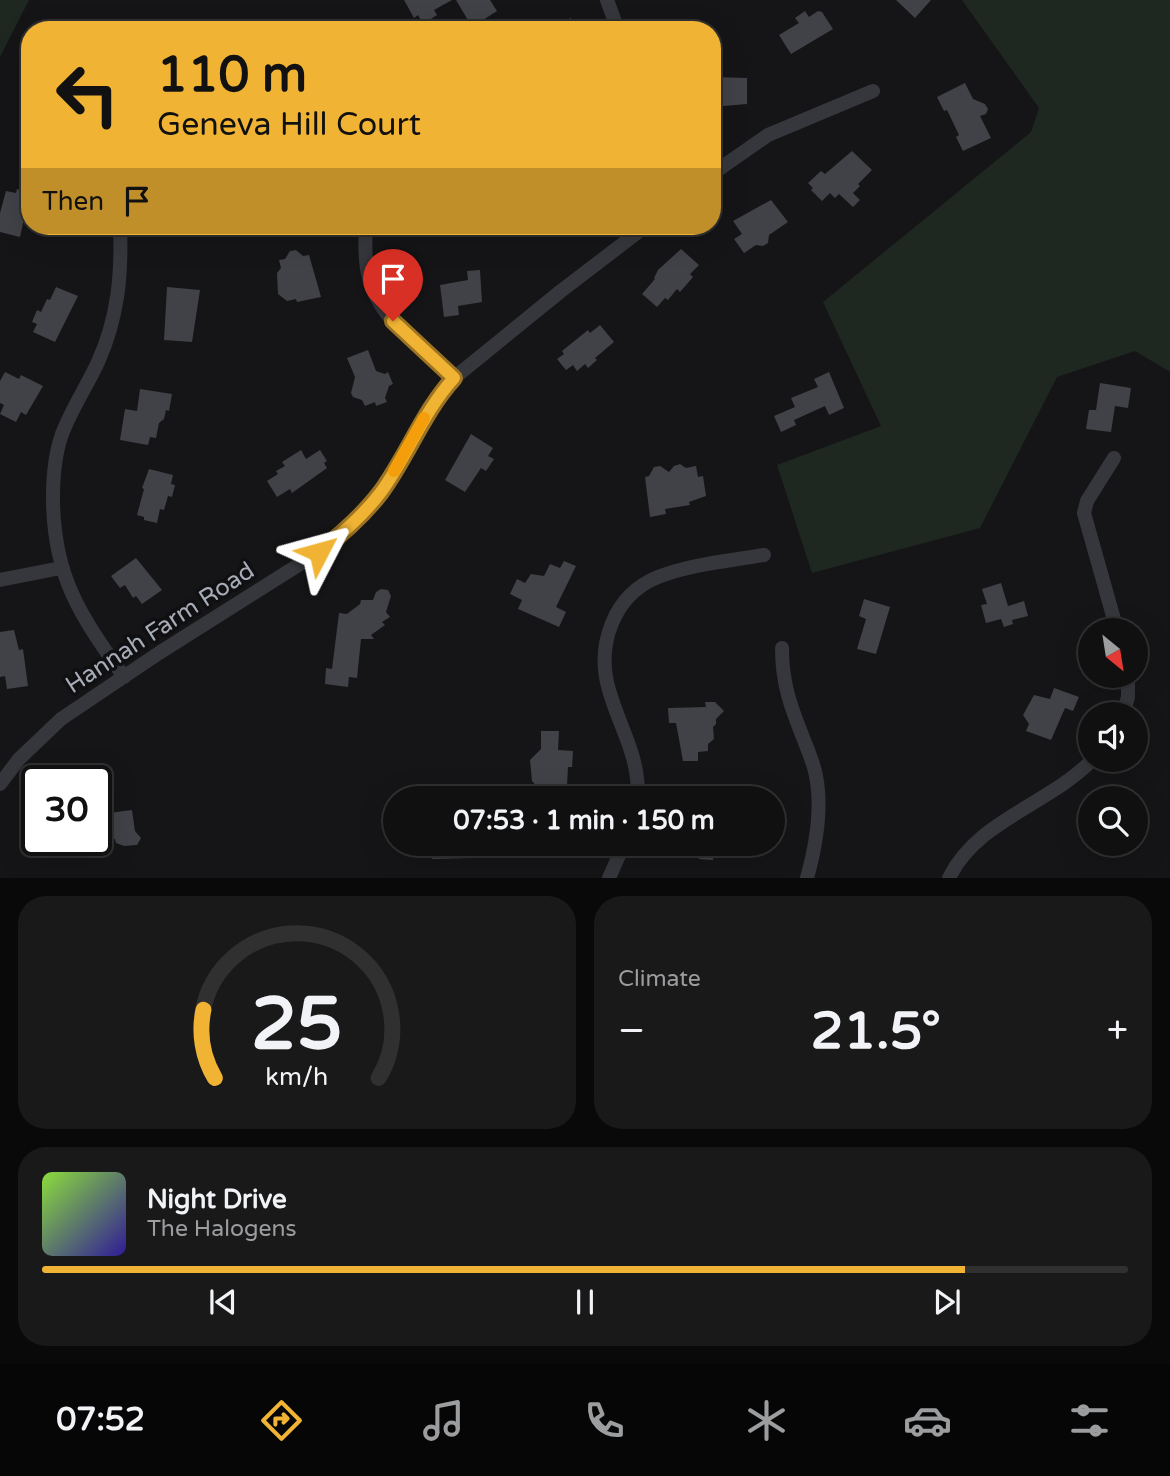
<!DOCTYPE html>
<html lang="en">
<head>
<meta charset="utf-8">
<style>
  :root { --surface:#101011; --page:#19191a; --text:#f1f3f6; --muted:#9c9d9f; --line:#303031; --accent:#f0b334 }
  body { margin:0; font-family:"Varela Round",sans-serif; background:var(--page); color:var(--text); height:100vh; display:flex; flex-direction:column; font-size:26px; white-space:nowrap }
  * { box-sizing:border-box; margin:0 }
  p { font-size:23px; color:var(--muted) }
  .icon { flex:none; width:38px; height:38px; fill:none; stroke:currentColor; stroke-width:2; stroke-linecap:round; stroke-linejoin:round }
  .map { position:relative; height:878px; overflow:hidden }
  .panel { display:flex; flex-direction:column; gap:18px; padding:18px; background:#090909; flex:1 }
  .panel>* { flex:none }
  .hud { position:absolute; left:21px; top:21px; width:700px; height:214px; border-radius:28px; box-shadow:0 7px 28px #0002,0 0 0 2px var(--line); background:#f0b334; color:#111; overflow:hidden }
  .needle { width:46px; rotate:150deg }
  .fabs { position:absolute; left:1078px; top:618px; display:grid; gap:14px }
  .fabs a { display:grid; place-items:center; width:70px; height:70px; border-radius:50%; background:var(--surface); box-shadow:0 7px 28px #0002,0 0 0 2px var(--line); font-size:35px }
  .speed { position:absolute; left:21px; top:765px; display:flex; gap:14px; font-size:35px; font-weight:700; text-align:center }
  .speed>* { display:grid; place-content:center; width:91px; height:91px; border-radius:50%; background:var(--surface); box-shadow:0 7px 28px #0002,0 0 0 2px var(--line); line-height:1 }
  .speed .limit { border:4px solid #111; border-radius:10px; background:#fff; color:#111 }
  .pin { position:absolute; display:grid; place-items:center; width:60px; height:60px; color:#fff; margin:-72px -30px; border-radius:50% 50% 50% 0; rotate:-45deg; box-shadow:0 0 7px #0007 }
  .pin .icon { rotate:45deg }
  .me { position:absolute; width:77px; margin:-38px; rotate:51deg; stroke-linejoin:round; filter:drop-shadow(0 0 5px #0008) }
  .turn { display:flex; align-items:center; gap:24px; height:147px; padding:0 21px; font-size:32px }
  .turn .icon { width:91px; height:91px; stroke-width:2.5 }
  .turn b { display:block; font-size:49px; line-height:60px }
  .then { display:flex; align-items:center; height:66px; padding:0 21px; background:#0003; gap:14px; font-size:26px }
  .big { font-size:52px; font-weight:800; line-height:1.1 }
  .panel .card { flex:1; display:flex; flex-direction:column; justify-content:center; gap:10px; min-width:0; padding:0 24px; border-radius:28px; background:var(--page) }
  .panel .dial { align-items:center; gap:0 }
  .dial svg { height:182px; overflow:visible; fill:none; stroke:var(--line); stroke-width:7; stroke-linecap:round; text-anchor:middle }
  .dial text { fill:var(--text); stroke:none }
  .song { display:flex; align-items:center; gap:21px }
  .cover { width:84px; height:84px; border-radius:10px; background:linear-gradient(135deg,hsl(90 70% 55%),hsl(250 70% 35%)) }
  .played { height:7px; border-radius:4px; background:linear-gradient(90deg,var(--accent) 85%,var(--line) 85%) }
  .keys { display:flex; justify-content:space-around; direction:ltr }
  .heat { display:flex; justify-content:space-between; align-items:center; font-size:38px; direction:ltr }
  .panel .tiles { flex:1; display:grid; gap:18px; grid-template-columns:1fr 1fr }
  .card:last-child { grid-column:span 2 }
  .trip { position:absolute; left:383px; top:786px; width:402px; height:70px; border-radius:35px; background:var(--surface); box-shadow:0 7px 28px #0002,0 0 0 2px var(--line); font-weight:800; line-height:70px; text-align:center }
  .dock { display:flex; height:112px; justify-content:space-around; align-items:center; background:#060607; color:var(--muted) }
  .dock .icon { width:49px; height:49px }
  .dock .current { color:var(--accent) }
  .dock b { font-size:32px; color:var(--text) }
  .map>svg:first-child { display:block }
  .green { fill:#1f2721 }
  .building { fill:#414247 }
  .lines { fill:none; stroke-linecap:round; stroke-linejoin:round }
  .street { stroke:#36373c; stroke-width:14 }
  .route-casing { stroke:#9c7422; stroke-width:18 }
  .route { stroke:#f0b334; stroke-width:12 }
  .slow { stroke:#f59e0b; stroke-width:12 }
  .labels { text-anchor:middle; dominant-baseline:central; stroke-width:7; stroke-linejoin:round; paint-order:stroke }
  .street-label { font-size:24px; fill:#a7acb7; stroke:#101012 }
</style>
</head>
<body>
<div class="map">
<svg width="1170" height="878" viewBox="0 0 1170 878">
  <rect width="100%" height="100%" fill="#151517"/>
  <path class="green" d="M0 0H29L0 57Z
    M962 0H1170V372L1135 351 1057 377 980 528 812 573 777 465 881 426 823 302 1031 132 1039 108Z"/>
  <path class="building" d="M404 0H452L434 10 437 15 423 24 418 15 414 18Z
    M456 0H490L497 11 472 27Z
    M896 0H931L915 18Z
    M805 11 809 17 818 11 822 12 833 29 791 54 779 35 799 23 795 18Z
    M571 18 575 30H543V29Z
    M712 77 747 78V104L712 107Z
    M965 83 973 99 985 104 988 109 986 114 980 116 991 138 963 151 956 137 959 135 947 110 944 111 937 97Z
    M852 151 872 170 858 184 860 186 853 193 860 200 853 207 839 194 835 198 830 193 822 201 811 190 813 188 808 183 821 171 825 174Z
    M17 189 30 193V211L26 210 20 237 0 232V213L6 191 16 193Z
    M771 200 788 222 769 235 768 243 763 246 756 245 744 253 734 239 742 234 733 221Z
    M681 249 699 265 690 274 693 277 680 292 677 289 668 300 665 298 657 307 642 294 655 279 654 278 658 270Z
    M296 250 303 256 309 255 321 297 297 302 296 299 287 301 278 294 277 273 281 268 279 260 285 259 290 251Z
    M480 270 482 302 458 306 459 315 444 317 440 285 468 280 467 271Z
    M56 287 78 296 55 342 33 332 37 324 32 322 37 310 41 312 47 299 50 300Z
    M167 287 200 290 192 342 164 340Z
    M600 325 614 342 595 358 597 360 588 368 585 364 577 371 573 365 566 370 557 359 564 354 562 351 588 330 590 333Z
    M368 350 376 371 385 374 388 372 393 384 389 386 385 398 387 402 376 406 375 402 365 406 362 400 353 397 351 393 355 377 347 358Z
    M5 372 19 379 21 375 43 386 26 415 21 412 16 422 0 414 4 405 0 403V381Z
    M829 372 844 408 829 415 825 406 794 420 796 425 781 432 774 416 795 407 791 398 818 387 814 379Z
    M1100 383 1131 388 1128 408 1115 406 1111 432 1086 429 1089 410H1096Z
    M140 389 172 394 169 411 166 410 164 419 159 423 156 438 150 437 148 445 120 440 125 409 137 411Z
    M471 434 493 448 488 456 494 459 486 471 481 468 465 492 445 480Z
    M301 450 306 459 320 450 327 461 324 463 327 468 292 493 290 489 277 497 267 481 278 474 276 471 285 466 282 462Z
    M680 464 686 468 696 466 698 477 703 476 706 496 689 502 690 505 665 509 666 514 650 517 645 477 649 476 654 467 660 466 669 472 674 466Z
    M149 469 173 475 171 484 175 485 172 497 168 496 164 510 160 509 157 523 144 520V517L137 515 144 489 142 488Z
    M136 558 162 590 142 604 136 596 133 598 125 585 120 588 111 576Z
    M564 561 576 566 556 607 566 612 559 627 518 609 522 600 510 594 517 579 525 583 531 574 544 576 550 564 560 568Z
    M1001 583 1008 606 1024 601 1028 616 1012 620 1013 624 1004 627 1001 619 986 623 981 605 987 604 982 589Z
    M381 589 388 590 391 596 386 612 390 617 382 622 385 625 371 635 374 639H361L357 678 349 677 348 687 325 684 326 668 332 669 339 613 347 614 360 604 361 600H373L376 592Z
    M864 599 890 607 876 654 857 649 866 619 859 616Z
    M14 630 19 650 23 649 28 686 7 689 5 676 0 677V632Z
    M1054 688 1079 697 1073 711 1065 708 1051 740 1026 731 1029 724 1023 715 1034 695 1050 699Z
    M705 702H715L724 711 716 719V724L713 727 714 739 708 744V751L698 752V761H683L676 723H669L668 708 706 707Z
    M541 731H559L558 750 573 751 572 767H568L567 786 563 798H548V795L537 794 538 788 532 781 530 760 541 749Z
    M102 763 107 775 92 780 87 769Z
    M132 810 135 831 141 838 137 845 124 846 116 843 115 839 96 841V819L102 818 101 814Z
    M431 844H469L470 858 432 859Z
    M700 844H714L713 860 699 859Z"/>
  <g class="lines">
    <path class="street" d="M607 0 618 30
      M712 174 768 135 873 91
      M120 226C122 274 118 318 98 362 87 386 72 408 62 434 55 454 53 476 53 497 53 576 80 615 124 677
      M366 226C365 240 365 255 367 269 374 316 421 349 454 378
      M1114 458 1087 501 1084 513 1117 630
      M0 580 61 568
      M782 648C782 696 798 721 813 764 824 799 817 842 807 878
      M1123 714 1128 697V676
      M0 784 19 759 61 719 159 653 319 552 343 534 381 492 430 408 454 378 561 291 646 226
      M638 798C639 754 620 729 609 690 596 646 613 595 658 577 691 564 729 561 764 555
      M609 878 624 844
      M949 878C977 820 1050 804 1092 760"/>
  </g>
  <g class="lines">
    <g class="route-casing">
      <path id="route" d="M319 552C342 534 363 516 381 492 408 455 423 412 454 378L393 321"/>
    </g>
    <use href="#route" class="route"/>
    <path class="slow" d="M394 471 424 418"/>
  </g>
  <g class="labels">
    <g class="street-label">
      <text transform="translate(160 628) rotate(-33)">Hannah Farm Road</text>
    </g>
  </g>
</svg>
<div class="fabs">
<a><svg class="needle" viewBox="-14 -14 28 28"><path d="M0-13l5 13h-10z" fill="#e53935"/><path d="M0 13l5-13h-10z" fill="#9c9d9f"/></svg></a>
<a><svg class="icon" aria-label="sound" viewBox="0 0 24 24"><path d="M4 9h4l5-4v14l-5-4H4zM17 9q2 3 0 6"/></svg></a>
<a><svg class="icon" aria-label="search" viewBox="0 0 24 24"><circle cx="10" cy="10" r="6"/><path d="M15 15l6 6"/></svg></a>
</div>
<div class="speed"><div class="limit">30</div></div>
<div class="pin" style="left:393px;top:321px;background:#d93025"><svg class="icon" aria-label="arrive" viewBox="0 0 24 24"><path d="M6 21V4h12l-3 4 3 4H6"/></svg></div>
<svg class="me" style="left:319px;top:552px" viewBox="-20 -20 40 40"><path d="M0-17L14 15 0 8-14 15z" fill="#f0b334" stroke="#fff" stroke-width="4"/></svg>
<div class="trip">07:53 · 1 min · 150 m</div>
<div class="hud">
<div class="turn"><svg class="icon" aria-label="left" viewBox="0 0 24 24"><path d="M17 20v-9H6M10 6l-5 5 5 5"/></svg><div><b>110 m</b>Geneva Hill Court</div></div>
<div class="then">Then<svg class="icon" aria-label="arrive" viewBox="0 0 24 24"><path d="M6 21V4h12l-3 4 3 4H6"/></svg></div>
</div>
</div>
<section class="panel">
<div class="tiles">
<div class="card dial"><svg viewBox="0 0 100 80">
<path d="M14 69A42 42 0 1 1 86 69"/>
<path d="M14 69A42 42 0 0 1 9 39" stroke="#f0b334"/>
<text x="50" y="56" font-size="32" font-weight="700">25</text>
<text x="50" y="72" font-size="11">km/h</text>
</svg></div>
<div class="card"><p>Climate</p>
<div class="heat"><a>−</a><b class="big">21.5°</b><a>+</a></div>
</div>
<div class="card">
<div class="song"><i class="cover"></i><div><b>Night Drive</b><p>The Halogens</p></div></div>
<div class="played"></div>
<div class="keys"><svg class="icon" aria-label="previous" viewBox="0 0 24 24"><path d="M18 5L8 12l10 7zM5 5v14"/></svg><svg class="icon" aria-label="pause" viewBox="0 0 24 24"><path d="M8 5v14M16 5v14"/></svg><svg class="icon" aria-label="next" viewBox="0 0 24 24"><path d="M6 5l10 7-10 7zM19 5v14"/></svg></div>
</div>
</div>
</section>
<nav class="dock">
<b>07:52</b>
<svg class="icon current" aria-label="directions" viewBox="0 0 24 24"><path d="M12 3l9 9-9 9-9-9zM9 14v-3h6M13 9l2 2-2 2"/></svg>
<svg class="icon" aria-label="music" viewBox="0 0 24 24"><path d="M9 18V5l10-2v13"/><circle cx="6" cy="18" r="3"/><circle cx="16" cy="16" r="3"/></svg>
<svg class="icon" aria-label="phone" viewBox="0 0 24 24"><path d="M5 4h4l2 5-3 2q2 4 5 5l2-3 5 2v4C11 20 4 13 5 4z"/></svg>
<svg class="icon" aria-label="climate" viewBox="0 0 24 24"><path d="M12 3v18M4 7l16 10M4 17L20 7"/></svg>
<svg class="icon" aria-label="car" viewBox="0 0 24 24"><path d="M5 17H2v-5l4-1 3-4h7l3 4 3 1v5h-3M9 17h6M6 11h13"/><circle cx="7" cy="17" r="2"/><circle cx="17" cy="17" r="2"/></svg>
<svg class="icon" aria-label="filters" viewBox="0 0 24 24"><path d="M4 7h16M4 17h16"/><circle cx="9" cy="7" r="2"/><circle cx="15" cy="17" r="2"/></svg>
</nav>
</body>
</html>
